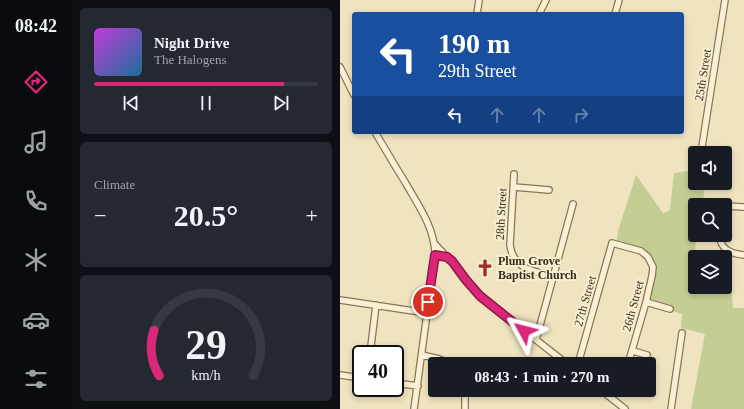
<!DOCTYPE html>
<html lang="en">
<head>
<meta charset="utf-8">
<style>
  :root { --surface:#171b24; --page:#242831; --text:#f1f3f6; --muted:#9ea1a6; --line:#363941; --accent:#db2777 }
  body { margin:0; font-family:Georgia,serif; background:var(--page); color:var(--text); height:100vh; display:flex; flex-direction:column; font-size:15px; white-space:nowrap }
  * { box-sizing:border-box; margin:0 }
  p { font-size:13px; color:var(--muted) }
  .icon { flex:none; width:22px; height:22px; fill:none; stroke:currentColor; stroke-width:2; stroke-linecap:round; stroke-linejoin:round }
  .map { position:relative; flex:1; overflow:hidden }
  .side { display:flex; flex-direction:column; gap:8px; padding:8px; background:#0d0f14; width:268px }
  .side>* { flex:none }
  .top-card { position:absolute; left:12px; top:12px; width:332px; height:122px; border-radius:4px; box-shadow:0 2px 6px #0003; background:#1a4fa0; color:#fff; overflow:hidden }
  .buttons { position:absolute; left:348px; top:146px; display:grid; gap:8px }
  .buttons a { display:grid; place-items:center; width:44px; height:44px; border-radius:4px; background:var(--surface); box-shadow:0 2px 6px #0003; font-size:20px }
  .speed { position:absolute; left:12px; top:345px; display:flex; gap:8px; font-size:20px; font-weight:700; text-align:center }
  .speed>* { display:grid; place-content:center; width:52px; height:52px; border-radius:50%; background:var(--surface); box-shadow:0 2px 6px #0003; line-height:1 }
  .speed .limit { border:2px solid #111; border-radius:6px; background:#fff; color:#111 }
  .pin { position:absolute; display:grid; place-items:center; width:34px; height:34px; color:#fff; margin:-17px; border:2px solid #fff; border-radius:50%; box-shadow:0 1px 4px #0007 }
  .me { position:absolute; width:44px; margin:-22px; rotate:308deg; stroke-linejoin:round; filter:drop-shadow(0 0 3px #0008) }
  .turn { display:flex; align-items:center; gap:14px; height:84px; padding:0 20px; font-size:18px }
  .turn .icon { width:52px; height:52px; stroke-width:2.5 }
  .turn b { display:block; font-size:28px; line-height:34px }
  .lanes { display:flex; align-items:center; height:38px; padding:0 20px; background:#0003; justify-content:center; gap:20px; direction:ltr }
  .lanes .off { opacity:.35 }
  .big { font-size:30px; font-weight:700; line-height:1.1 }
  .side .card { flex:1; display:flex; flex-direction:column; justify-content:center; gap:6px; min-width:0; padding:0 14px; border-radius:6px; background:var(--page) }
  .side .dial { align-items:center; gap:0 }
  .dial svg { height:104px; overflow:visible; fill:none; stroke:var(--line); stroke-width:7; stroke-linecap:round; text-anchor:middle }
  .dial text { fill:var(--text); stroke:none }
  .song { display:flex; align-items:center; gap:12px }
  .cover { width:48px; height:48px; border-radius:6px; background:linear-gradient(135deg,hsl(290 70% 55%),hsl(200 70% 35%)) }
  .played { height:4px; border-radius:2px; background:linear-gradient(90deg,var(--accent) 85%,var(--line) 85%) }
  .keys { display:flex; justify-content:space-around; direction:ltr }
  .heat { display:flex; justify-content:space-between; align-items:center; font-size:22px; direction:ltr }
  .trip { position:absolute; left:88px; top:357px; width:228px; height:40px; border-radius:4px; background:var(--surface); box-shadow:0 2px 6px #0003; font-weight:700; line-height:40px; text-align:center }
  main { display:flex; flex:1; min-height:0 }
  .menu { display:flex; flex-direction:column; width:72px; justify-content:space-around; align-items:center; background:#090b0e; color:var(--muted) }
  .menu .icon { width:28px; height:28px }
  .menu .selected { color:var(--accent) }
  .menu b { font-size:18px; color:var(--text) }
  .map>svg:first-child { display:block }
  .green { fill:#c4ce94 }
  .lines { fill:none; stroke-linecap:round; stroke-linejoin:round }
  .minor-casing { stroke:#8a7557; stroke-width:8 }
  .minor { stroke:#faf1d4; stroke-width:5.5 }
  .route-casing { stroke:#8e194d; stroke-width:10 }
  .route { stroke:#db2777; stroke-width:7 }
  .labels { text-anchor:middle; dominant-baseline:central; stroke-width:4; stroke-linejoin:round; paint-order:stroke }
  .street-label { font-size:12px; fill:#392c1c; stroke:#f7eed0 }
  .poi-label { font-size:12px; font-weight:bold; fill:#392c1c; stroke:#f7eed0; text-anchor:start }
</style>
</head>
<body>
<main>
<nav class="menu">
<b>08:42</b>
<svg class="icon selected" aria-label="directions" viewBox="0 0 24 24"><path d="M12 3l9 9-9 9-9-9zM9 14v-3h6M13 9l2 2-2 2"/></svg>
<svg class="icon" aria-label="music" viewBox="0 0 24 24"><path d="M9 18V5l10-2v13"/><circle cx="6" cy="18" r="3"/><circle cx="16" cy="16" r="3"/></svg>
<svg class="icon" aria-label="phone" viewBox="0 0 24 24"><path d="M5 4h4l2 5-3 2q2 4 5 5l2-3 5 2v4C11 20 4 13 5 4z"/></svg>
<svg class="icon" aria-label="climate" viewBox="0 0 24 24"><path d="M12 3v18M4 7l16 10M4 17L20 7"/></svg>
<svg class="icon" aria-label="car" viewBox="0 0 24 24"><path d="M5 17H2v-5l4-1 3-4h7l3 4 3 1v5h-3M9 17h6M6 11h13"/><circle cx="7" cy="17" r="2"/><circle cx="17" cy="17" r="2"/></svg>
<svg class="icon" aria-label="filters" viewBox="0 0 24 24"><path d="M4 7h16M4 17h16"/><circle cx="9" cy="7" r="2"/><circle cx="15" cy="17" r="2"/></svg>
</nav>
<section class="side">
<div class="card">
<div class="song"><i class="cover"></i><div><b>Night Drive</b><p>The Halogens</p></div></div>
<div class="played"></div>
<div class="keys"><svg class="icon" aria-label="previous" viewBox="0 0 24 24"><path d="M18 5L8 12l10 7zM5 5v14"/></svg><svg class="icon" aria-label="pause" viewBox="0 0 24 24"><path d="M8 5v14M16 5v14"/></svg><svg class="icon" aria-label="next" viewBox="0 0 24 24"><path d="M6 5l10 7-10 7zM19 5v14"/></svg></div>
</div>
<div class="card"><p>Climate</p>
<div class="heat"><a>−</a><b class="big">20.5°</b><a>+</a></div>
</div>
<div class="card dial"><svg viewBox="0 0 100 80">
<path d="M14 69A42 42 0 1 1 86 69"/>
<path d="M14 69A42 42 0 0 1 10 34" stroke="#db2777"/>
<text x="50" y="56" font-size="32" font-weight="700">29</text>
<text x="50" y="72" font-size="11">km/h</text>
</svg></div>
</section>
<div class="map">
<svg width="404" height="409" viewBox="0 0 404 409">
  <rect width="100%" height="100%" fill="#f0e4c0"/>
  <path class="green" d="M355 170V183H366L362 205H355V235H357L355 248 359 257H355V287H385V282L391 284 393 308H404V409H351L365 334 341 328 342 314 302 302C306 288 318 263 300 254 293 250 283 249 276 247L278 231 296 175 323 213 330 210 334 173Z"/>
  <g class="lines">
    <g class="minor-casing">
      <path id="minor" d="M137 14 139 0
        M199 14 206 0
        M275 14 279 0
        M0 67 14 95
        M35 132C45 149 55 166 65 182 78 205 95 228 95 255L74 409
        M361 153 385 0
        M174 174 170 245C173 269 193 271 213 276
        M174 187 209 190
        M361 203 380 205
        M385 206 404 207
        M380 235C379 249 392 254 404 255
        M94 243 107 257
        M95 255 107 257 112 261 126 280 140 296 227 364
        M0 300 87 313
        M306 302 330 309
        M196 340 233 204
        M293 351 307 355
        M30 354 36 305
        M82 355 99 359 110 364
        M238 364 272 243 301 251 308 257 313 267 312 276 306 302 288 364
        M0 375 21 378
        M55 383 78 386
        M261 390 285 409
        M125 409V390
        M331 409 342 333"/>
    </g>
    <use href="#minor" class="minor"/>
  </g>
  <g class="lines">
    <g class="route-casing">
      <path id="route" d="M88 302 95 255 107 257 112 261 126 280 140 296 184 331"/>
    </g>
    <use href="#route" class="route"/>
  </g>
  <defs>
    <g id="church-bare" transform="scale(1.38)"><path d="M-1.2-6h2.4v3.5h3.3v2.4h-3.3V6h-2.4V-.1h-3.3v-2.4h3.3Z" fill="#9c2b24" stroke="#f7eed0" stroke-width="2.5" paint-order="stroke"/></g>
  </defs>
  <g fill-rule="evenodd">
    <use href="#church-bare" x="145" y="268"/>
  </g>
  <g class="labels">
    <g class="street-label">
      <text transform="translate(363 75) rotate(-81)">25th Street</text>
      <text transform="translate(161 214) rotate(-87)">28th Street</text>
      <text transform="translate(245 301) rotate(-74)">27th Street</text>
      <text transform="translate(293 306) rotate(-75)">26th Street</text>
    </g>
    <g class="poi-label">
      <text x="158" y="261">Plum Grove<tspan x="158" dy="14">Baptist Church</tspan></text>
    </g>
  </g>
</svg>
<div class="buttons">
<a><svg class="icon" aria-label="sound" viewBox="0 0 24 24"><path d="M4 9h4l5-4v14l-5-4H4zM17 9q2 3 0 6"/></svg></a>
<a><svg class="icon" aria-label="search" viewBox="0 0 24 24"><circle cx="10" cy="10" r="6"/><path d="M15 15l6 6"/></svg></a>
<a><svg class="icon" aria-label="layers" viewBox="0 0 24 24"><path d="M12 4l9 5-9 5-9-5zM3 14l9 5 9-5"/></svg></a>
</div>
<div class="speed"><div class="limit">40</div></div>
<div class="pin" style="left:88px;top:302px;background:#d93025"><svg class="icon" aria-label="arrive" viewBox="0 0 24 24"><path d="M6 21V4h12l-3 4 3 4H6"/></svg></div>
<svg class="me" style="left:184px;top:331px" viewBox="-20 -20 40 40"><path d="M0-17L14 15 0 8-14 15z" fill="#db2777" stroke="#fff" stroke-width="4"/></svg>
<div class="trip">08:43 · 1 min · 270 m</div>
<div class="top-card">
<div class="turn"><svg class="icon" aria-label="left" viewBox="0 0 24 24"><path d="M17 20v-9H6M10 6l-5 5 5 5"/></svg><div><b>190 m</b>29th Street</div></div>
<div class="lanes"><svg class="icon" aria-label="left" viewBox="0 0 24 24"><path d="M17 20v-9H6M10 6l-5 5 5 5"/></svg><svg class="icon off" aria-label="ahead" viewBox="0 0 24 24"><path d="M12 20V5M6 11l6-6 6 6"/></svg><svg class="icon off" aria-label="ahead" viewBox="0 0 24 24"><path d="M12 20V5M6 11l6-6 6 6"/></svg><svg class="icon off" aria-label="right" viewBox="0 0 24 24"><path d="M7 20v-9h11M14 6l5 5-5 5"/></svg></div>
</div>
</div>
</main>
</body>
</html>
